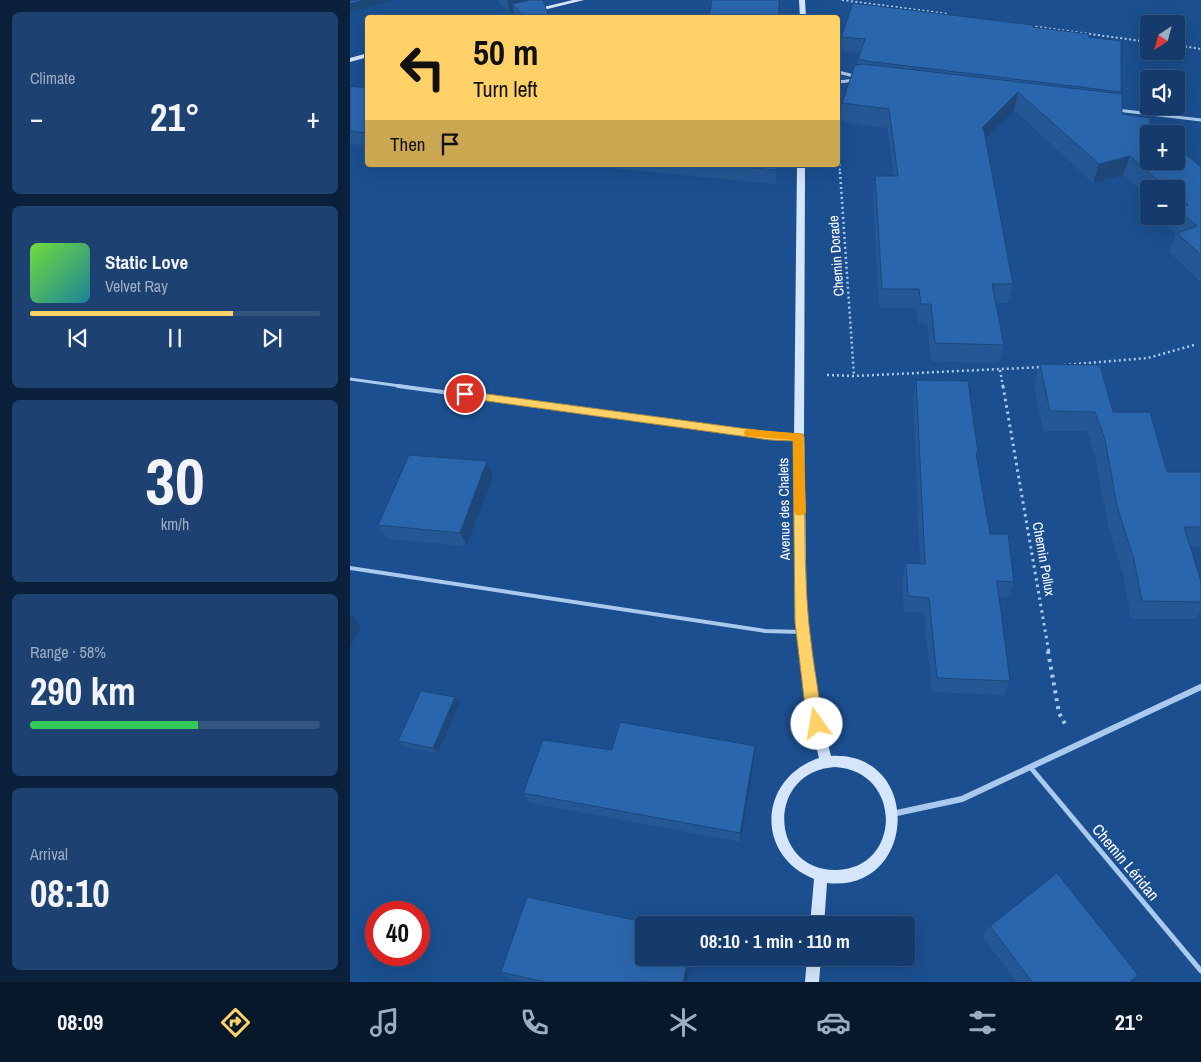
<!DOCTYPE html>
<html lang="en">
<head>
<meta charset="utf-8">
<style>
  :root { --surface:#143b6b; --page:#1d4271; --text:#f1f3f6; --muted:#9dadc1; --line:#33557e; --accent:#ffd166 }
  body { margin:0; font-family:"Archivo Narrow",sans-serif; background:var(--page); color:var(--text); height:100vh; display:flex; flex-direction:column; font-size:19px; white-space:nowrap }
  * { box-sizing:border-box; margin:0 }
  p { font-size:16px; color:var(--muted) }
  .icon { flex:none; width:28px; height:28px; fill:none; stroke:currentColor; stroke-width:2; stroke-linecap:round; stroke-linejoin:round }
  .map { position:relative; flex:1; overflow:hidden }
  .sheet { display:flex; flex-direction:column; gap:12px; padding:12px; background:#0b203b; width:350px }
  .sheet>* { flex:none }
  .banner { position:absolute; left:15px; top:15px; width:475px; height:152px; border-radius:5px; box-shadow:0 5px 20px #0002,0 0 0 1px var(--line); background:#ffd166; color:#111; overflow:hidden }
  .needle { width:32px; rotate:216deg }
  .tools { position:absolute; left:790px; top:15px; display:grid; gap:10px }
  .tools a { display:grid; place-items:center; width:45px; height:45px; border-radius:5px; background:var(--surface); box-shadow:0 5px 20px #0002,0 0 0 1px var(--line); font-size:25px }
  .speed { position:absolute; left:15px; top:901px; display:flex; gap:10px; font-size:25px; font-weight:700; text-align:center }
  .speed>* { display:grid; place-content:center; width:65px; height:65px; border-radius:50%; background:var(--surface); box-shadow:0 5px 20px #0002,0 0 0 1px var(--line); line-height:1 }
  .speed .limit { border:8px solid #d22; background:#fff; color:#111 }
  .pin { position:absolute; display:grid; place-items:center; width:42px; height:42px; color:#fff; margin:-21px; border:2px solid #fff; border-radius:50%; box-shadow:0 1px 5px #0007 }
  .me { position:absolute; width:55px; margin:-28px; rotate:347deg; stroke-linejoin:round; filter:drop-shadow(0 0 4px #0008) }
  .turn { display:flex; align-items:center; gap:18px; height:105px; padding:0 25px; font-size:22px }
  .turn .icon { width:65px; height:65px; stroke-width:2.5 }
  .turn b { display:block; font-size:35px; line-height:42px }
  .then { display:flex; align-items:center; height:48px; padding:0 25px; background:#0003; gap:10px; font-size:19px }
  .big { font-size:38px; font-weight:800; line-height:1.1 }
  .sheet .widget { flex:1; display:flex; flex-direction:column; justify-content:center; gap:8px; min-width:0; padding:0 18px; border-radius:8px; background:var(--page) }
  .sheet .dial { align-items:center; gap:0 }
  .dial b { font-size:65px; line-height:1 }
  .song { display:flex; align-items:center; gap:15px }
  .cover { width:60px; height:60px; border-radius:8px; background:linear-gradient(135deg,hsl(100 70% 55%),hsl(190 70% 35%)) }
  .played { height:5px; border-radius:2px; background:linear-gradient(90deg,var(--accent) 70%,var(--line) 70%) }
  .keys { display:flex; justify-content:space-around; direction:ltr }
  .heat { display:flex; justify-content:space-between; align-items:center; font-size:28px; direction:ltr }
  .charge { height:8px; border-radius:4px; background:linear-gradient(90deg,#34c759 58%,var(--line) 0) }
  .trip { position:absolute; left:285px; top:916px; width:280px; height:50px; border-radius:5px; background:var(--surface); box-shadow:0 5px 20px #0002,0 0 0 1px var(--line); font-weight:800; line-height:50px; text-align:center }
  .dock { display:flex; height:80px; justify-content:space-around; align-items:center; background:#08182b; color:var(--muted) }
  .dock .icon { width:35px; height:35px }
  .dock .current { color:var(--accent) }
  .dock b { font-size:22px; color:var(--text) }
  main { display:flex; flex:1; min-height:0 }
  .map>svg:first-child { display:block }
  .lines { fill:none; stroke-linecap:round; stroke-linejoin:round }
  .path-far3 { stroke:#a9c9ee; stroke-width:2; stroke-dasharray:2 2.5; stroke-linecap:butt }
  .path-far2 { stroke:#a9c9ee; stroke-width:2.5; stroke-dasharray:2 3; stroke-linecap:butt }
  .path-far1 { stroke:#a9c9ee; stroke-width:3; stroke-dasharray:2.5 4; stroke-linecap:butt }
  .path { stroke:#a9c9ee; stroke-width:4; stroke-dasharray:3 5; stroke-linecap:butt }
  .lane-far2 { stroke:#a9c9ee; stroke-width:3 }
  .lane-far1 { stroke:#a9c9ee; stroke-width:4 }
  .lane { stroke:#a9c9ee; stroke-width:5 }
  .street-far1 { stroke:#a9c9ee; stroke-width:3 }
  .street { stroke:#a9c9ee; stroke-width:6 }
  .secondary { fill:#d6e6fa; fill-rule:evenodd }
  .wall { fill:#245895 }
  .shaded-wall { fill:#1d4779 }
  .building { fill:#2a66ad; stroke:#1d4779 }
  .route { fill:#ffd166; stroke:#a68842 }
  .slow { fill:#f59e0b }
  .labels { text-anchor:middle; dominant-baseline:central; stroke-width:5; stroke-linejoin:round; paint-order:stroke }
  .street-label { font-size:14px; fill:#fff; stroke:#1b4f8f }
  .near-street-label { font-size:16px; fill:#fff; stroke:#1b4f8f }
</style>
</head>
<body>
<main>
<section class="sheet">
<div class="widget"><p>Climate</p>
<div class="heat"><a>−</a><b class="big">21°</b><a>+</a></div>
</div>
<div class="widget">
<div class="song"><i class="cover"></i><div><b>Static Love</b><p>Velvet Ray</p></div></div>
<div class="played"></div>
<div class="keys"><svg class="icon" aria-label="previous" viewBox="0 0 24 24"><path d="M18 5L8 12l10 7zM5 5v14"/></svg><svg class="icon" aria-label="pause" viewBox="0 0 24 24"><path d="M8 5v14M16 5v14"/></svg><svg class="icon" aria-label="next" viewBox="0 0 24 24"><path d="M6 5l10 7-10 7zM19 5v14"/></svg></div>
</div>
<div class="widget dial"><b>30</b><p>km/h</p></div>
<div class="widget"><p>Range · 58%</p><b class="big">290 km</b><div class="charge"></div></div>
<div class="widget"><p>Arrival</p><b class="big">08:10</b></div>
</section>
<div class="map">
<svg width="851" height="982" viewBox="0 0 851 982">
  <rect width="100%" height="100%" fill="#1b4f8f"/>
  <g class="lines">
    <path class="path-far3" d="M492 0 598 14
      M681 26 799 42
      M826 45 851 49
      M488 137 490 173"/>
    <path class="path-far2" d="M490 172 504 376
      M714 365 798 358 844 345
      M650 370 653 387
      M477 375 504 376 693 367"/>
    <path class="path-far1" d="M653 386 699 653"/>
    <path class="path" d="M698 651 709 713 715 724"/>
    <path class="lane-far2" d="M0 379 57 387"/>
    <path class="lane-far1" d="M48 386 420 436 449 437
      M0 568 415 631 451 632"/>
    <path class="lane" d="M681 768 851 971"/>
    <path class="street-far1" d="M488 72 508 77
      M488 82 506 80
      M767 110 851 120"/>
    <path class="street" d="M542 814 612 799 851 687"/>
    <path class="secondary" d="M223 0H234L161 18H148Z
      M449 0H455L456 18H450Z
      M18 53V57L0 62V58Z
      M447 165H455L454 437 457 622 468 706 481 756C573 751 568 893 477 883L474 925H460L464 879C404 855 409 778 469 758L456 706 445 622 444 437ZM485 767C553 771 552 868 487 870 419 872 415 771 485 767Z
      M457 958H471L469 982H455Z"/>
  </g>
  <path class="wall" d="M147 0H193L199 18H165L164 12 160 13Z
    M683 27 739 37 771 92 770 94 772 114 799 161 851 167V282L819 252 826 234 819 228 823 219 820 216H826V189H799V197L773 175 743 183 664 110 636 139 663 284 658 303H646L654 345 649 363 581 361 577 323H568L566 308H529L523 195 525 176H544L537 128 491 122 492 103 508 64V59L510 53 490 51 491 37Z
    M0 86 18 88V146L0 144Z
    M267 165H426V184L268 169Z
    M690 364 763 412 817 472H851V546H840L851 581V611L845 619H781L774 578 758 525 746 460 737 431H693L684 384Z
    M566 380 628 453 627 457 640 534 664 582 658 598 649 597 660 681 654 695 582 692 574 613 554 612 552 580 556 563 570 564 563 398Z
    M143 476 117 546 37 539 28 525Z
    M109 703 88 753 53 747 48 741Z
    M262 750 405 756 391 842 180 803 173 793Z
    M640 926 780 982H667L632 936Z
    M294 958H342L337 982H178L158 978 151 972Z"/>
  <path class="shaded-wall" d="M13 0H44L0 12V4Z
    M157 0H192L162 4 164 12 160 13Z
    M668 92 664 110 628 147 632 128Z
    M780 156 773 175 743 183 749 164Z
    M137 461 143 476 117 546 110 533Z
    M2 614 11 627 0 648V618Z
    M105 697 109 703 88 753 83 748Z
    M405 746V756L391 842 390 833Z
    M339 958H342L337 982H333Z"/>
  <path class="building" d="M0 0H13L0 4Z
    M180 0H193L199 18H175L162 4Z
    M362 0H429V18H359Z
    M503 3 683 25V27L738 34 739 37 771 41V92L516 61 508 59 515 39 491 37Z
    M514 64 772 94V114L800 118V134H799V161H826V146L851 167V255L827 233 847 226 827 209 838 205 826 196V189H818L780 156 749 164 668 92 632 128 634 131 663 284H642L654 345 585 343 581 304H571L569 289H532L525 176H548L539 109 492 103 505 65Z
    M0 86 18 88V133L0 131Z
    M372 165H426V170Z
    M690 364 750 365 763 412H800L817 472H851V527H834L851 581V602L792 601 784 560 767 506 755 440 745 412 700 411Z
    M566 380 618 381 628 453H626L640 534H658L664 582 647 581 660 681 587 678 579 598 558 596 556 563 575 564Z
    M59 455 137 461 110 533 28 525Z
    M71 691 105 697 83 748 48 741Z
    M270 722 405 746 390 833 173 793 193 740 262 750Z
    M707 873 788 975 780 982H682L640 926Z
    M177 897 307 925H294V958H339L333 982H195L151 972Z"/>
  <path class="route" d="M115 391 420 432 453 434 454 437C456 507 452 580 462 650 463 661 474 724 472 729L467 731 462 729 455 706 445 622 443 441 420 440 115 398 109 394Z"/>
  <path class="slow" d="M399 429 453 434 456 512 454 515H446L444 512 443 440 395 436 394 433 395 430Z"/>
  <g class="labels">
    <g class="street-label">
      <text transform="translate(486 256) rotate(-94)">Chemin Dorade</text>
      <text transform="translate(434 509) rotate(-91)">Avenue des Chalets</text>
      <text transform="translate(694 559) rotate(80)">Chemin Pollux</text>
    </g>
    <g class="near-street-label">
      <text transform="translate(776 862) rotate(50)">Chemin Léridan</text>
    </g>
  </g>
</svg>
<div class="tools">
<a><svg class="needle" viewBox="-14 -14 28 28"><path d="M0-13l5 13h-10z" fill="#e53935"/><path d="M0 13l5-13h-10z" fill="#9dadc1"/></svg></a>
<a><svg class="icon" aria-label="sound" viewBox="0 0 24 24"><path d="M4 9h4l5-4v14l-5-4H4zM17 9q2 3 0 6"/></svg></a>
<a>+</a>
<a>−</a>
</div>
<div class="speed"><div class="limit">40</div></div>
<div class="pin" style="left:115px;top:394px;background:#d93025"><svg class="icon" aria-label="arrive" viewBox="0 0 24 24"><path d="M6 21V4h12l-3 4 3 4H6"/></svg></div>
<svg class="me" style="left:467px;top:724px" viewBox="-20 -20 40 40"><circle r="19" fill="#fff"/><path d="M0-13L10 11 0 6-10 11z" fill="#ffd166"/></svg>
<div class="trip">08:10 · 1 min · 110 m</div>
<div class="banner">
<div class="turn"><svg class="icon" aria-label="left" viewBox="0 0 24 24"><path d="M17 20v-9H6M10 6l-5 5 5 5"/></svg><div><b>50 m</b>Turn left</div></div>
<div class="then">Then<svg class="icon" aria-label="arrive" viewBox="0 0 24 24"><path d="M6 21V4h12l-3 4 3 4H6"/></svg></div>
</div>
</div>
</main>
<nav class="dock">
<b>08:09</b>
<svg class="icon current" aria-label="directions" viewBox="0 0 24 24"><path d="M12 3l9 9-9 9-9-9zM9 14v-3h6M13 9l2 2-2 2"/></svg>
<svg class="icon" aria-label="music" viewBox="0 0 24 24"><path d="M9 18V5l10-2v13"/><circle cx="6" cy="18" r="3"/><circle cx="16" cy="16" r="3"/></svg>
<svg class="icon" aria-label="phone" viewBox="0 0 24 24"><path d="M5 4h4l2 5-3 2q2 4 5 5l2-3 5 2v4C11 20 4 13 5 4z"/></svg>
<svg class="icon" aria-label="climate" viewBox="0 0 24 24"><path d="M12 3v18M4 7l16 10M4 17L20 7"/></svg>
<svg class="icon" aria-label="car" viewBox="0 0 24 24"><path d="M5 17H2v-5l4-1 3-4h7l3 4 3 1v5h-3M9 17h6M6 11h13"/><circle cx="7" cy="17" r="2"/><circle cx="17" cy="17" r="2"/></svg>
<svg class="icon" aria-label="filters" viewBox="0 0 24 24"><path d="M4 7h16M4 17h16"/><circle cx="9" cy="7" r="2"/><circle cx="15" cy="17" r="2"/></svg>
<b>21°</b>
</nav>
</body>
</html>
